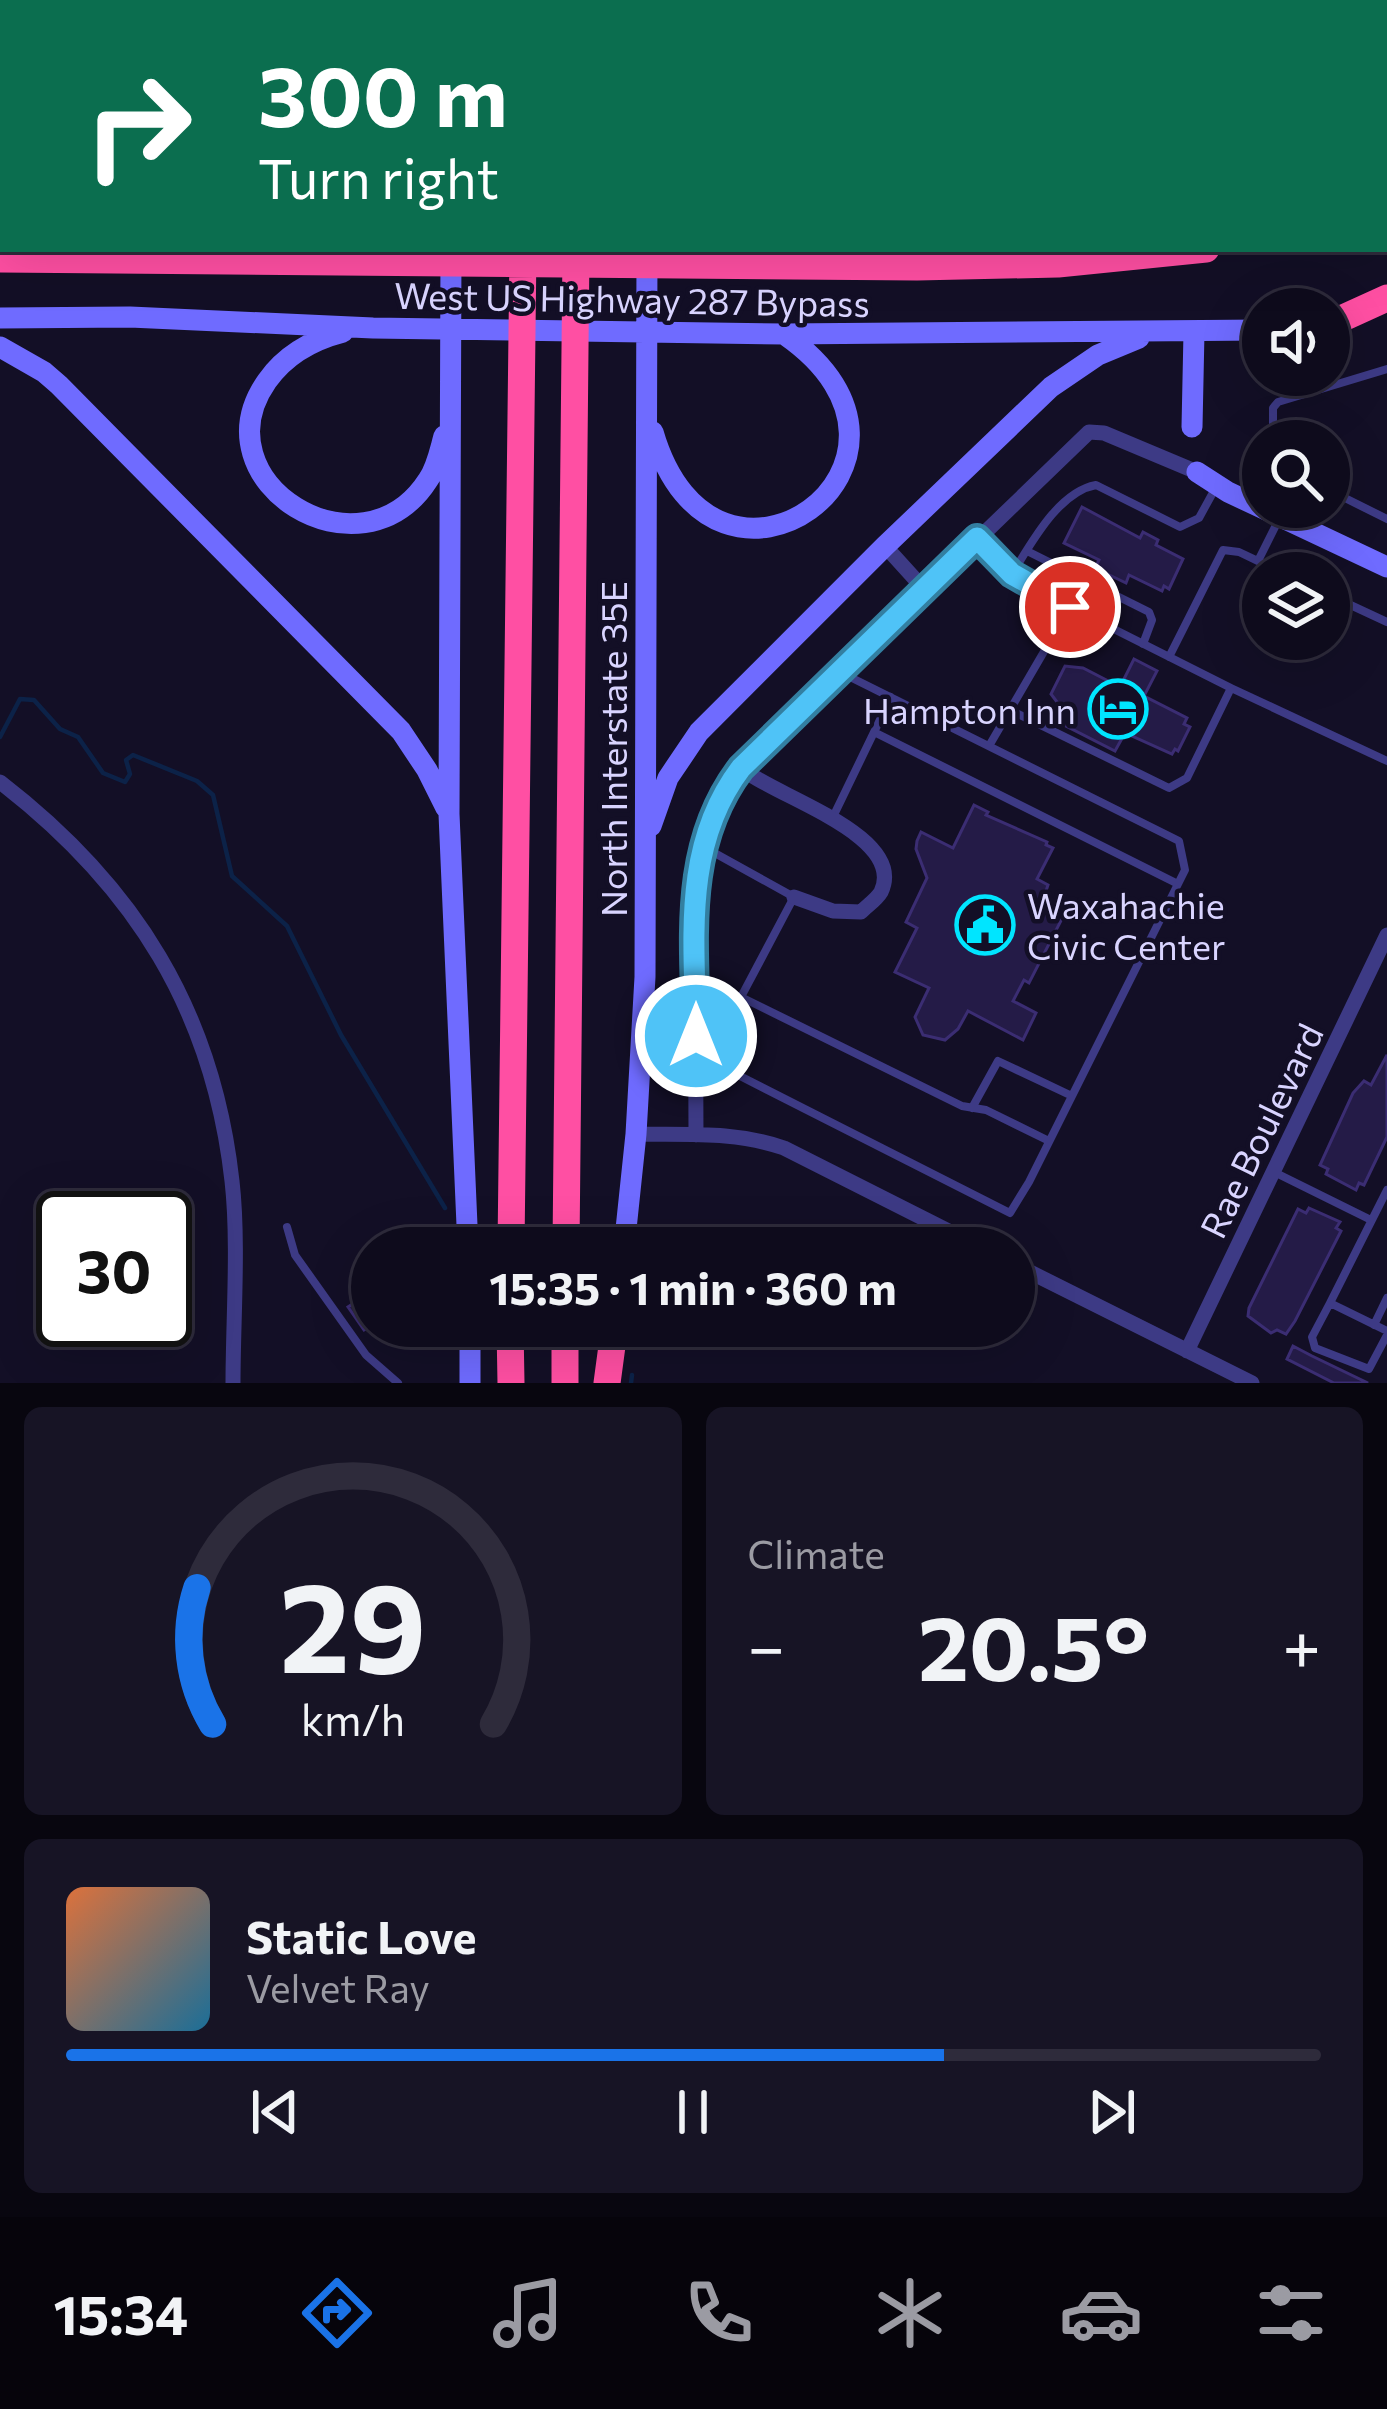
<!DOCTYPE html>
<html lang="en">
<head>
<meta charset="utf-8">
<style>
  :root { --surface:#0e0b1c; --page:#171425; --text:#f1f3f6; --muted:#9b9ba3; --line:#2e2b3b; --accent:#1a73e8 }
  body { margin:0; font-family:Commissioner,sans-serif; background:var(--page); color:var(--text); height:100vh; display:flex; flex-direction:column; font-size:45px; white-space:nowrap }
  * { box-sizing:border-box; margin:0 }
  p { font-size:39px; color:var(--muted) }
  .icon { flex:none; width:66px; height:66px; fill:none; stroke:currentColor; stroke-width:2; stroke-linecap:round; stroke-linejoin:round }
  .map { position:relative; height:1383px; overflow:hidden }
  .sheet { display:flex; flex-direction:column; gap:24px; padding:24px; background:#08060f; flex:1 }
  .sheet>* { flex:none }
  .hud { position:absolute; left:0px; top:0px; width:1389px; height:252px; box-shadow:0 12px 48px #0002,0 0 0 3px var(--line); background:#0b6e4f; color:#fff; overflow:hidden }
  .buttons { position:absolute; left:1242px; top:288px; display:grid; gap:24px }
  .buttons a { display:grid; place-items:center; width:108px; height:108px; border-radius:50%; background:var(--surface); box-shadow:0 12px 48px #0002,0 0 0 3px var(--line); font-size:60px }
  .speed { position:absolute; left:36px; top:1191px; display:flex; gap:24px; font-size:60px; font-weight:700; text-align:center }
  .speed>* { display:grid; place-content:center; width:156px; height:156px; border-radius:50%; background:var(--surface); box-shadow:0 12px 48px #0002,0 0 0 3px var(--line); line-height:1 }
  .speed .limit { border:6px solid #111; border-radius:18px; background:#fff; color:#111 }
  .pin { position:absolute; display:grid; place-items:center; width:102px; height:102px; color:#fff; margin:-51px; border:6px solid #fff; border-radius:50%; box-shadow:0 3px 12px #0007 }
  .me { position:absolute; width:132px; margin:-66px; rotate:0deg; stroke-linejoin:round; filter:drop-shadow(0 0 9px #0008) }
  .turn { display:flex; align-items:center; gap:42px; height:252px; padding:0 60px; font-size:54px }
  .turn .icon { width:156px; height:156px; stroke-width:2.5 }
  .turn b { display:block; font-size:84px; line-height:102px }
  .big { font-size:90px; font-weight:700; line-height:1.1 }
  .sheet .tile { flex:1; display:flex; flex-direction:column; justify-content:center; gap:18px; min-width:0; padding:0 42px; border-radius:18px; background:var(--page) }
  .sheet .dial { align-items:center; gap:0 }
  .dial svg { height:312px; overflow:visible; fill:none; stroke:var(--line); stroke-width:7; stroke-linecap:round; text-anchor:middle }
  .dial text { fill:var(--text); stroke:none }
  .song { display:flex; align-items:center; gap:36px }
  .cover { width:144px; height:144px; border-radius:18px; background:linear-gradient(135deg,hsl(20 70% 55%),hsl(200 70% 35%)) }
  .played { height:12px; border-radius:6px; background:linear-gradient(90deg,var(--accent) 70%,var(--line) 70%) }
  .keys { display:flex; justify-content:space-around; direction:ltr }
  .heat { display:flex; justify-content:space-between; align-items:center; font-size:66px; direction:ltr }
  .sheet .tiles { flex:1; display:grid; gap:24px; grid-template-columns:1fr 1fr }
  .tile:last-child { grid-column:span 2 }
  .trip { position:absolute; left:351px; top:1227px; width:684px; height:120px; border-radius:60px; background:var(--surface); box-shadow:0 12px 48px #0002,0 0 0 3px var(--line); font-weight:700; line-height:120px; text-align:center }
  .menu { display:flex; height:192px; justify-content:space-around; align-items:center; background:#06040b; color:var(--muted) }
  .menu .icon { width:84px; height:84px }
  .menu .on { color:var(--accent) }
  .menu b { font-size:54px; color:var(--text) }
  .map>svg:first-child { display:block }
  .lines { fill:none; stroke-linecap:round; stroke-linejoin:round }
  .stream { stroke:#0c2248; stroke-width:4.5 }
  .building { fill:#241b47; stroke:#3b2d73; stroke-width:3 }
  .lane { stroke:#3d3a85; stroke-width:8 }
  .street { stroke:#3d3a85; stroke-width:15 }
  .secondary { stroke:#6f6bff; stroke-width:21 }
  .highway { stroke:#ff4fa3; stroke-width:27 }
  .route-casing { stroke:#337fa1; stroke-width:30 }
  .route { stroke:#4fc3f7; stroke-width:21 }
  .labels { text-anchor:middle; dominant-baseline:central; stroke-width:9; stroke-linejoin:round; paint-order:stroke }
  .street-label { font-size:36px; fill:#d9d4ff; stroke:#130f26 }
  .poi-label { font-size:36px; fill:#d9d4ff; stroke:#130f26; text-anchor:end }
</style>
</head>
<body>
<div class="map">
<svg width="1387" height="1383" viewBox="0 0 1387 1383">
  <rect width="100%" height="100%" fill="#130f26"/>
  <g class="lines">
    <path class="stream" d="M0 737 20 699 34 700 60 729 78 737 103 773 125 782 130 774 126 760 133 755 197 781 213 795 232 876 287 926 341 1035 445 1208
      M631 1383 632 1375"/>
  </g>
  <path class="building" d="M1082 507 1140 538 1143 532 1158 540 1156 545 1183 559 1169 589 1164 586 1162 591 1129 575 1126 583 1095 568 1099 560 1064 543Z
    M1134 659 1157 671 1144 696 1187 718 1184 724 1190 727 1178 751 1175 749 1172 754 1125 733 1115 751 1066 726 1073 712 1060 706 1051 694 1065 666 1083 668 1120 687Z
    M974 805 988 812 986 815 1047 842 1046 845 1053 848 1037 879 1048 885 1044 897 1067 909 1029 983 1024 980 1013 1001 1036 1013 1023 1040 968 1011 958 1029 945 1040 923 1035 915 1017 929 988 895 972 917 928 906 922 927 878 916 849 917 841 921 832 953 848Z
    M1387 1055V1137L1364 1185 1359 1183 1356 1190 1326 1174 1328 1169 1320 1165 1353 1093 1364 1081 1371 1085Z
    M1309 1208 1340 1222 1336 1228 1341 1231 1295 1321 1286 1334 1277 1330 1271 1333 1248 1316 1249 1308 1298 1209 1306 1213Z
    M372 1291V1325L364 1330 348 1307Z
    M1293 1346 1312 1356 1368 1383H1334L1287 1359Z"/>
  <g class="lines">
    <path class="lane" d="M32 3 39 0
      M0 6H3
      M1273 441V408L1278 402 1387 369
      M1329 490 1387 519
      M979 540 1012 574
      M1027 551 1149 612 1152 620 1143 644
      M1258 561 1279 519
      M1329 595 1387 622
      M1169 657 1223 550 1239 552 1283 573
      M1231 688 1387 761
      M1010 710 1169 788 1187 778 1231 688 1070 607
      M874 732 1178 884
      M989 746 1070 607 1012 574C1031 544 1058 492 1096 485L1180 527 1199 518 1216 487
      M832 819 891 697
      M702 846 794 897 741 997 737 1014 738 1075
      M741 997 962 1106 986 1110 1049 1141
      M697 1075H738L1010 1213 1029 1182 1185 870 1179 841 842 673
      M972 1108 998 1061 1072 1096
      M1276 1173 1371 1220
      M1387 1190 1330 1303 1387 1331
      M287 1227 295 1255 366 1355 398 1383
      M1330 1303 1312 1337 1315 1348 1369 1369 1387 1335
      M1374 1325 1387 1298"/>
    <path class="street" d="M885 546 924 589
      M741 768C773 796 908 835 881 892 877 899 867 906 861 912L833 911 794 897
      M0 782C135 886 213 1011 232 1181 239 1242 233 1321 233 1383
      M636 1134C688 1135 735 1131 784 1148L982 1248
      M696 1135 695 881 713 811 741 768 1089 432 1104 433 1197 472
      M1014 1264 1252 1383
      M1187 1351 1387 935"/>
    <path class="secondary" d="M436 0 438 3
      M649 0V3
      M847 0 849 3
      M970 0 973 3
      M139 3 142 0
      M262 3 263 0
      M670 3 672 0
      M0 121 3 119
      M0 137H3
      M451 249 449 814 468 1248
      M0 318 130 317 373 328 784 334 1263 330
      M343 332C312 340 286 354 267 381 196 482 361 584 428 480 437 467 440 450 444 436
      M0 347 44 372 59 385 401 731 427 770 446 808
      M1192 427 1194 332
      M653 432C714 642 966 461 785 335
      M1197 472 1228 492 1387 567
      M651 826 668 778 699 732 885 546 1051 387 1098 355 1139 338
      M624 1248 636 1134 645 977 647 249
      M470 1383V1326"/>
    <path class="highway" d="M526 3V0
      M579 3V0
      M1386 51H1387
      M1386 156H1387
      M0 200H3
      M1386 217H1387
      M0 259 917 267 1058 264 1206 249
      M1343 318 1387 298
      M511 1248 523 249
      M566 1248 576 249
      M510 1326 511 1383
      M565 1383V1326
      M607 1383 614 1331"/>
  </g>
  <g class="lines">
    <g class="route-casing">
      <path id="route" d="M696 1036C695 943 681 847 741 768L977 538 1012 574 1070 607"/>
    </g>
    <use href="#route" class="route"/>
  </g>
  <defs>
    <g id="hotel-ring" transform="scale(3)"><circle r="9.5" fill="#130f26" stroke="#00e5ff" stroke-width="1.5"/><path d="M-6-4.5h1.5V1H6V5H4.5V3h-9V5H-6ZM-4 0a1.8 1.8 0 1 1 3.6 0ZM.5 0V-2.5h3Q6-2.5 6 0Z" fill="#00e5ff"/></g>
    <g id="civic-ring" transform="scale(3)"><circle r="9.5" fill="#130f26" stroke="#00e5ff" stroke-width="1.5"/><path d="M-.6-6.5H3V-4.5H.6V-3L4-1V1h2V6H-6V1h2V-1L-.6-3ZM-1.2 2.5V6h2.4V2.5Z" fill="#00e5ff"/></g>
  </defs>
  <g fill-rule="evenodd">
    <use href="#hotel-ring" x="1118" y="709"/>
    <use href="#civic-ring" x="985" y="925"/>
  </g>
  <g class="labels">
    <g class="street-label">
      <text transform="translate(632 298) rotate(1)">West US Highway 287 Bypass</text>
      <text transform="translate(612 749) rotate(-90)">North Interstate 35E</text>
      <text transform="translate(1260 1130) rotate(-64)">Rae Boulevard</text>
    </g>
    <g class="poi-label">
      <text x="1076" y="709">Hampton Inn</text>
      <text x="1027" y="904" text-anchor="start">Waxahachie<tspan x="1027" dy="41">Civic Center</tspan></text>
    </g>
  </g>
</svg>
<div class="buttons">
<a><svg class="icon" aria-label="sound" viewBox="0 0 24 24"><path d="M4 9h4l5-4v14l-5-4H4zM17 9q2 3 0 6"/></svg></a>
<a><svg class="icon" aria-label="search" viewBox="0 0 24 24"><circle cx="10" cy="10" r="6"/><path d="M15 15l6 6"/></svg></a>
<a><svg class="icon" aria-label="layers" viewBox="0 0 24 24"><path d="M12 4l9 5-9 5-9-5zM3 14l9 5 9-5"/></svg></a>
</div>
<div class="speed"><div class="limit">30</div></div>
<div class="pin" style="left:1070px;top:607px;background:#d93025"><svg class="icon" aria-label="arrive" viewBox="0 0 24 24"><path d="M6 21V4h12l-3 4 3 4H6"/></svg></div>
<svg class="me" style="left:696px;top:1036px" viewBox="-20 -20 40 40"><circle r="17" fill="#4fc3f7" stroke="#fff" stroke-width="3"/><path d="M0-11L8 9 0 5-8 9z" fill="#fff"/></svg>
<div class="trip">15:35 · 1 min · 360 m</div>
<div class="hud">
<div class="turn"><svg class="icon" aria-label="right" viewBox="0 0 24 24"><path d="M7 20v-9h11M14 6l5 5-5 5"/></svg><div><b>300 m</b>Turn right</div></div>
</div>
</div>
<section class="sheet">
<div class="tiles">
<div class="tile dial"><svg viewBox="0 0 100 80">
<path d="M14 69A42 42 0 1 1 86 69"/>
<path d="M14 69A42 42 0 0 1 10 34" stroke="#1a73e8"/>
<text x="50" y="56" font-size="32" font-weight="700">29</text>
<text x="50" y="72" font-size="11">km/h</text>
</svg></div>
<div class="tile"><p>Climate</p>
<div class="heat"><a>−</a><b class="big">20.5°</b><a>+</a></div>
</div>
<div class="tile">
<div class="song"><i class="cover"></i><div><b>Static Love</b><p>Velvet Ray</p></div></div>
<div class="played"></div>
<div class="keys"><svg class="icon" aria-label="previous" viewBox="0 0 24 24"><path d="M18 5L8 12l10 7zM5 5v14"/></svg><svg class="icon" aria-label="pause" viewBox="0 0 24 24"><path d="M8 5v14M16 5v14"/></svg><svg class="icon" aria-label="next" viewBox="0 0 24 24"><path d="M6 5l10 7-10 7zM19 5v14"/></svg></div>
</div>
</div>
</section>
<nav class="menu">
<b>15:34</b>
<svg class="icon on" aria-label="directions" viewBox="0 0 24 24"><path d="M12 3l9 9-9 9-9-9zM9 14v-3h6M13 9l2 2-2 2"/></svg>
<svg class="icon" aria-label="music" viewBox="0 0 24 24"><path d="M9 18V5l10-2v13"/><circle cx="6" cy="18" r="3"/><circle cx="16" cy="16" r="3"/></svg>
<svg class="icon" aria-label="phone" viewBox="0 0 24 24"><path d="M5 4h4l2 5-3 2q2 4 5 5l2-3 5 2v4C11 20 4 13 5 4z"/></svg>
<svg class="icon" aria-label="climate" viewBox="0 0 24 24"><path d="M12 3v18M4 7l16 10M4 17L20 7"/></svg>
<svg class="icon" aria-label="car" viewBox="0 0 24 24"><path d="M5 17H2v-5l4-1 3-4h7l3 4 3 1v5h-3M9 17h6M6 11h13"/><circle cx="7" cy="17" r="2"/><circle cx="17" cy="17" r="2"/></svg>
<svg class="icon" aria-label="filters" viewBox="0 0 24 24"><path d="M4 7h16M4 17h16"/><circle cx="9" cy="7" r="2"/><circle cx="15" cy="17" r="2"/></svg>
</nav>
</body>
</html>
